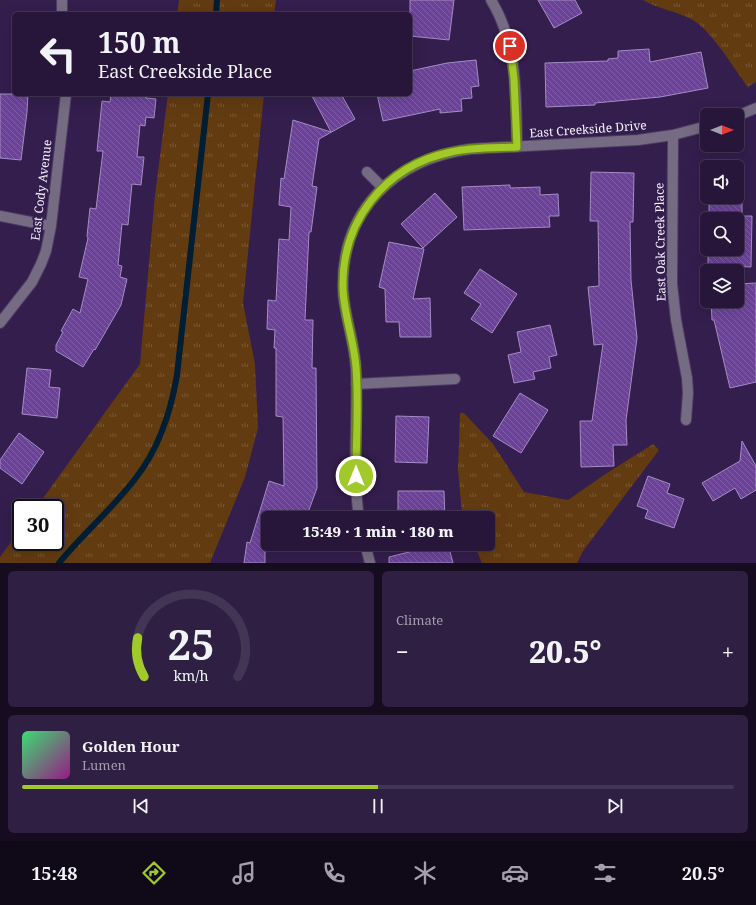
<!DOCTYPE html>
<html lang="en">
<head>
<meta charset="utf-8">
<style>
  :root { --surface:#27163a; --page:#2f1f42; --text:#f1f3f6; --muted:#a49faf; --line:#433554; --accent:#a1c92a }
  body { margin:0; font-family:"Noto Serif",serif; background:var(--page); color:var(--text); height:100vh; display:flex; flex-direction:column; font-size:15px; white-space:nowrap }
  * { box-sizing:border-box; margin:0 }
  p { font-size:13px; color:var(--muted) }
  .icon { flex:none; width:22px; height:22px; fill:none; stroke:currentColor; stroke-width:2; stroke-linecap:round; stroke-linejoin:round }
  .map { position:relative; height:563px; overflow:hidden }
  .sheet { display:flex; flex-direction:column; gap:8px; padding:8px; background:#150c20; flex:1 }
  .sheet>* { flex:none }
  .banner { position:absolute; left:12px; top:12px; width:400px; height:84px; border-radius:6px; box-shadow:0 4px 16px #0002,0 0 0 1px var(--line); background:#27163a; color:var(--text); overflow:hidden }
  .needle { width:26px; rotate:90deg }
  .buttons { position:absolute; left:700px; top:108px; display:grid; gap:8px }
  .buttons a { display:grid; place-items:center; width:44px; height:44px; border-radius:6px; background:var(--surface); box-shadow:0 4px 16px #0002,0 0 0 1px var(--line); font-size:20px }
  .speed { position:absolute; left:12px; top:499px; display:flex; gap:8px; font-size:20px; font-weight:700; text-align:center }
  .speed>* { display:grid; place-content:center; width:52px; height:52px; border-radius:50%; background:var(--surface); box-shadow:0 4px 16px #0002,0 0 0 1px var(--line); line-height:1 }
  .speed .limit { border:2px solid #111; border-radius:6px; background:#fff; color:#111 }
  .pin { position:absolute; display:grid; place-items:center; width:34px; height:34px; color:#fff; margin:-17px; border:2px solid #fff; border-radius:50%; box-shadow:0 1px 4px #0007 }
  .me { position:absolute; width:44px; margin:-22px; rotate:0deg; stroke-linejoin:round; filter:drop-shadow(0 0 3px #0008) }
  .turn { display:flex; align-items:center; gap:14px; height:84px; padding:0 20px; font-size:18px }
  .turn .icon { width:52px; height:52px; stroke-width:2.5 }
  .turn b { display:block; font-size:28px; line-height:34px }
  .big { font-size:30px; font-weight:800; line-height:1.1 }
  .sheet .tile { flex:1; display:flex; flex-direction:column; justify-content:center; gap:6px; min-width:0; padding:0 14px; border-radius:6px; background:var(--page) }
  .sheet .dial { align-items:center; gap:0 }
  .dial svg { height:104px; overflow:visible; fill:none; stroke:var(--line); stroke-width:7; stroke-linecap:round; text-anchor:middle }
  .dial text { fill:var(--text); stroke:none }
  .song { display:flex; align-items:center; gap:12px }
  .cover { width:48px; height:48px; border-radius:6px; background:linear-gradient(135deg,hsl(140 70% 55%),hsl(310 70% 35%)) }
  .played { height:4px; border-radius:2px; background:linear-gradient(90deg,var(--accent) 50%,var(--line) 50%) }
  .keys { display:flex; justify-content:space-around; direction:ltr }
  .heat { display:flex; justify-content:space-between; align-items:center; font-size:22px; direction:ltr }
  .sheet .tiles { flex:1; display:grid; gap:8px; grid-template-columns:1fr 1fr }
  .tile:last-child { grid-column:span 2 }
  .trip { position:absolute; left:261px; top:511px; width:234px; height:40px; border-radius:6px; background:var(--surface); box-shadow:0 4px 16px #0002,0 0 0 1px var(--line); font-weight:800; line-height:40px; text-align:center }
  .tab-bar { display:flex; height:64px; justify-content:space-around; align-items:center; background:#100917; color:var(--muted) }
  .tab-bar .icon { width:28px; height:28px }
  .tab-bar .selected { color:var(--accent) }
  .tab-bar b { font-size:18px; color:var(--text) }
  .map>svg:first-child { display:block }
  .grass { fill:url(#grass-tufts) }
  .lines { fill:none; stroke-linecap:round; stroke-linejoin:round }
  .stream { stroke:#001e34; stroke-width:6 }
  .building { fill:url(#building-back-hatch); stroke:#a38cc4 }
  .street-casing { stroke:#4f3b65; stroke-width:12 }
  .street { stroke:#756c83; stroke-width:10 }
  .route-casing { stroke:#69831b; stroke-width:10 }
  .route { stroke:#a1c92a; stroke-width:7 }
  .labels { text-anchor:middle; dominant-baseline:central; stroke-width:4; stroke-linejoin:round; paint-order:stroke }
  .street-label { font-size:12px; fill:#f3effb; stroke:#341e4d }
</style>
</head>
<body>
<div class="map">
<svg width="756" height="563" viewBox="0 0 756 563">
  <defs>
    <pattern id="grass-tufts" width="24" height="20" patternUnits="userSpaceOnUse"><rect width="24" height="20" fill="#623b11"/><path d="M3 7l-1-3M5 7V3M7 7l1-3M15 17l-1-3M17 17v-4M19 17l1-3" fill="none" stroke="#795835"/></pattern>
    <pattern id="building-back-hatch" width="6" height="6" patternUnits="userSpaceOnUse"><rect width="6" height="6" fill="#6c4299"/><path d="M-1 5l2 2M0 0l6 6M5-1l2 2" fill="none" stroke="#815ea8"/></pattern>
  </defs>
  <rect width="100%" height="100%" fill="#341e4d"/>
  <path class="grass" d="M179 0H276L274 14H177Z
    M643 0H756V82L748 87C734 69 711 29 691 19 676 11 658 9 643 0Z
    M168 94H264L243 303 255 364 258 428 245 477 210 563H0V557L21 529V542H55V508H36L140 364 155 195Z
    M460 413H464L493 444 524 492 568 500 604 475 653 444 659 450 583 551 577 563H482L474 544H488V518H464L462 514 458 469Z"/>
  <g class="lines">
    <path class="stream" d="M216 14 217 0
      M59 563C83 534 112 509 135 479 158 450 171 411 177 375L208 94"/>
  </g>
  <path class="building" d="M410 0H454L449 40 410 36Z
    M538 0H575L582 13 554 28Z
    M649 49 650 62 701 52 708 88 660 97 595 103V105L546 107 545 63 608 61V59L618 58V51Z
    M476 60 479 86 471 87 472 98 461 99 462 111 440 113V109L383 121 377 94H410V71L447 63Z
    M0 94H28L27 112 21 160 0 158Z
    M111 94 126 96V94H146V98L156 99 154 118 146 117 145 126 140 125 137 157H144L141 185 132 184 128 225 122 224 118 265 122 266 120 277 127 279 121 305 95 350 94 349 83 367 56 351V345L63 332 61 331 73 309 80 313 88 279 79 277 88 238 87 236 90 208 96 209 103 151H97L102 101 110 102Z
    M311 94H341L355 119 319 139 312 186 317 187 311 232H309L305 320H313L312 368H316L317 488 306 518H265V563H244L247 542 250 543 269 481 284 486 283 417 276 416V348H274L275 330 267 329 268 300 276 301 279 239 289 240 291 207 279 205 281 178 284 179 293 120 331 132Z
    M591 172 634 173 633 222H630L631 280 637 338 626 420 627 445H613L614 466 581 467 580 421H592L603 344 594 345 588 287 599 286 598 221H590Z
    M510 185V188L540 187V195L558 194 559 216H549L550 227 464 230 462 187Z
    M435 193 457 217 423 248 401 224Z
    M709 197H742V216H752L751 267 708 265V249H737V219H709Z
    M389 242 424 249 413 299 430 298 431 337H400L399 322H386L385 289 379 287Z
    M480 269 517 294 492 333 471 319 481 304 464 293Z
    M756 283V382L730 388 714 320H712L711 301H737V284Z
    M550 325 557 355 549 357 551 368 533 372 535 379 514 383 508 355 521 352 517 332Z
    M27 368 51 370 49 387 60 388 57 418 22 414Z
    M520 393 548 410 521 453 493 436Z
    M396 416 429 417 427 463 395 462Z
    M19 433 44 452 22 484 0 468V460Z
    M742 441 756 466V490L741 499 735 488 713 501 702 483 740 461Z
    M648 476 670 484 667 493 684 499 674 528 645 518 648 510 637 506Z
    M398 491H444L445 518H422V516L398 517Z
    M429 544H448L453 563H389V557L429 547Z"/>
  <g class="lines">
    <g class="street-casing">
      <path id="street" d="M62 0V14
        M491 0C518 44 516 97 517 147
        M737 116 756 108
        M673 135 672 284 676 320 687 378 688 393 686 420
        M367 172 383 188
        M0 216 51 226
        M0 323 32 282 41 264 46 251 51 226 66 94
        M356 384 455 379
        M359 518C352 469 358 419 356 370 355 342 344 316 343 289 341 210 395 159 470 149L638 140 673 135 707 126
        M365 544 370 563"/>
    </g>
    <use href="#street" class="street"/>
  </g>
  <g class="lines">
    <g class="route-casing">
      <path id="route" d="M356 476C356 439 359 403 356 367 354 341 344 315 343 289 341 222 384 166 451 152 472 147 495 148 517 147L514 79 510 46"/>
    </g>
    <use href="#route" class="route"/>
  </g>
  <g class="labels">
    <g class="street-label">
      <text transform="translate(588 129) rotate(-4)">East Creekside Drive</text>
      <text transform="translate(41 190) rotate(-83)">East Cody Avenue</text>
      <text transform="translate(660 242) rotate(-91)">East Oak Creek Place</text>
    </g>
  </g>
</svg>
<div class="buttons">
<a><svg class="needle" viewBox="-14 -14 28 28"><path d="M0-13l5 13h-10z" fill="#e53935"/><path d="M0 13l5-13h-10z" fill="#a49faf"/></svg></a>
<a><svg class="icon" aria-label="sound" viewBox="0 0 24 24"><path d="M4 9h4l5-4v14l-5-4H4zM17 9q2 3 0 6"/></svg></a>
<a><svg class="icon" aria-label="search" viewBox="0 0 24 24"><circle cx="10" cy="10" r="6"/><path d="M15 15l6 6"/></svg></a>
<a><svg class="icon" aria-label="layers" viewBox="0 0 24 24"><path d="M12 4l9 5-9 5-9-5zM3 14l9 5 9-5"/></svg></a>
</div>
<div class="speed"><div class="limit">30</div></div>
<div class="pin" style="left:510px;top:46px;background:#d93025"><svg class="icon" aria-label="arrive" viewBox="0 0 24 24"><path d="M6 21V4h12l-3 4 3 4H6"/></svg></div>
<svg class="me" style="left:356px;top:476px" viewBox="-20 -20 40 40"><circle r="17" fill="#a1c92a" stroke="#fff" stroke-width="3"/><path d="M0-11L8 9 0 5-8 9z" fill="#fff"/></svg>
<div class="trip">15:49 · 1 min · 180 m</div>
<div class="banner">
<div class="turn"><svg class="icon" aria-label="left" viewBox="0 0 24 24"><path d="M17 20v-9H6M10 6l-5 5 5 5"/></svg><div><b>150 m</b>East Creekside Place</div></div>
</div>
</div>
<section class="sheet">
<div class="tiles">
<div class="tile dial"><svg viewBox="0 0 100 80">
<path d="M14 69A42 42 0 1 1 86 69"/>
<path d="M14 69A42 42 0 0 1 9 39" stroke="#a1c92a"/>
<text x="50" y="56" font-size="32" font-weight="700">25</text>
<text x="50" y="72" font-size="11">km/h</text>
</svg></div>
<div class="tile"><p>Climate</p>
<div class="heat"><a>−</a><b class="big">20.5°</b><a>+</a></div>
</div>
<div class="tile">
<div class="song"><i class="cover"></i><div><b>Golden Hour</b><p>Lumen</p></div></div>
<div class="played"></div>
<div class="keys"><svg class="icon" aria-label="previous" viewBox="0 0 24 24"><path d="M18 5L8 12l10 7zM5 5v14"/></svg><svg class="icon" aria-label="pause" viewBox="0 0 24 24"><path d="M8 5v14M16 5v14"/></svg><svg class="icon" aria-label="next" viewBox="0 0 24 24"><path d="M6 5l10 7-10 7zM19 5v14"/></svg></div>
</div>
</div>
</section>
<nav class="tab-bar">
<b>15:48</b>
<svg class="icon selected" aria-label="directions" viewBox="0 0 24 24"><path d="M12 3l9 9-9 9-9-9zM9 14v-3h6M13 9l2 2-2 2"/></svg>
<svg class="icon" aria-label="music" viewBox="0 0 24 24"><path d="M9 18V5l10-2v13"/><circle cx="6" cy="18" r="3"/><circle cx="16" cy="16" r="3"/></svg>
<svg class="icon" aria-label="phone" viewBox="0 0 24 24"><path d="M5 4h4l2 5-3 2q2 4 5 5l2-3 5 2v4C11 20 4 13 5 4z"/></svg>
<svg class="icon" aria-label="climate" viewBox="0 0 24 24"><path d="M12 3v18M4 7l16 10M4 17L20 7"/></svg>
<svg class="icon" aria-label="car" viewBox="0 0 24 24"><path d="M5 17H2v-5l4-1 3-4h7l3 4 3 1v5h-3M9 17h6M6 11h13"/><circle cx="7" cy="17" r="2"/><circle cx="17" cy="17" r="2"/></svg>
<svg class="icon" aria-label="filters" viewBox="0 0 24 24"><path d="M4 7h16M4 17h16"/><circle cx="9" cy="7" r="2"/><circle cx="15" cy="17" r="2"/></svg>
<b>20.5°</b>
</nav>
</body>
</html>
